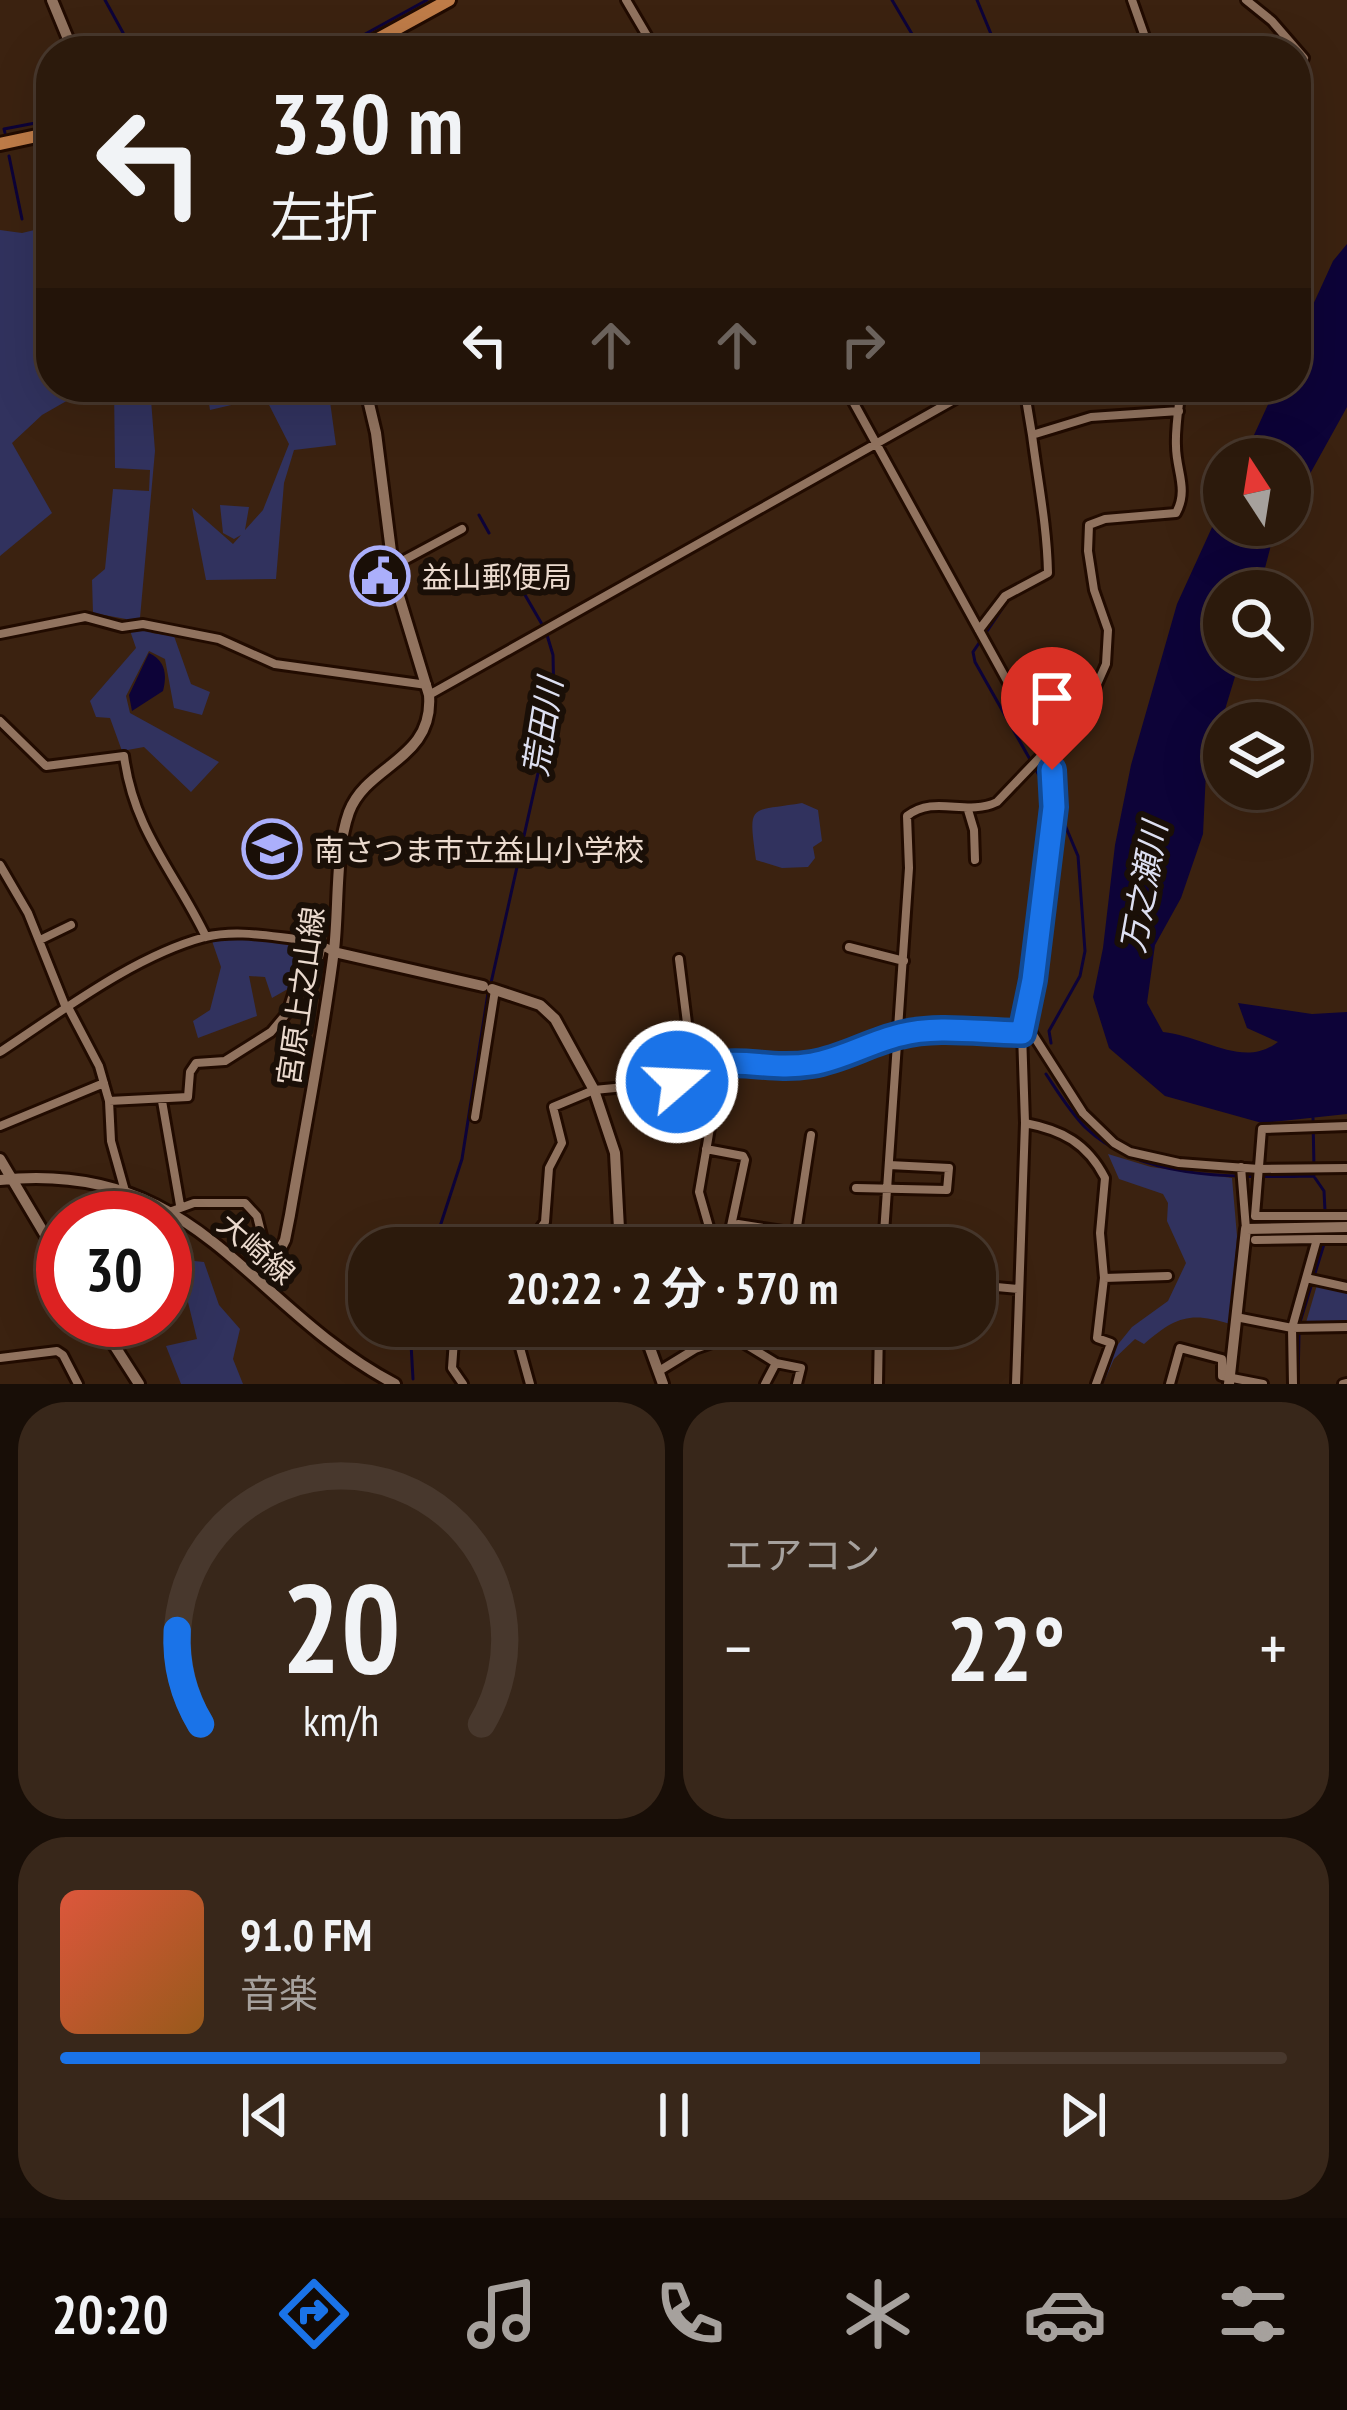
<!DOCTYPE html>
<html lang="ja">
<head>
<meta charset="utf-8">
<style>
  :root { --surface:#2c1a0c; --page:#38271a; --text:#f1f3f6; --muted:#a6a19d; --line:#48382d; --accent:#1a73e8 }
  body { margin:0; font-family:"PT Sans Narrow","Noto Sans JP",sans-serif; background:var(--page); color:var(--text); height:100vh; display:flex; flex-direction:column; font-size:45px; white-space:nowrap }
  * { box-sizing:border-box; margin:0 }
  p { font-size:39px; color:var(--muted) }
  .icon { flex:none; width:66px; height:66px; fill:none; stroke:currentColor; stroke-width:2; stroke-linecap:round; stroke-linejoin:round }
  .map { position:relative; height:1384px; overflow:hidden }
  .details { display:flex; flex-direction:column; gap:18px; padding:18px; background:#180e07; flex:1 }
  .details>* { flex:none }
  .top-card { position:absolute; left:36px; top:36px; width:1275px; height:366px; border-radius:48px; box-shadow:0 12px 48px #0002,0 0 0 3px var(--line); background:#2c1a0c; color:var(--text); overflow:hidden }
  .needle { width:78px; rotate:348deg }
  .buttons { position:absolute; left:1203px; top:438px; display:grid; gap:24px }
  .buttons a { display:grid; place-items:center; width:108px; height:108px; border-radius:50%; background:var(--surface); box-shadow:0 12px 48px #0002,0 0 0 3px var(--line); font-size:60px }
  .speed { position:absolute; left:36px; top:1191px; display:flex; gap:24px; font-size:60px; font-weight:700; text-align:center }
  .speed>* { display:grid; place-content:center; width:156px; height:156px; border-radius:50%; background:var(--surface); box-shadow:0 12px 48px #0002,0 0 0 3px var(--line); line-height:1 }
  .speed .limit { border:18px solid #d22; background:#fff; color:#111 }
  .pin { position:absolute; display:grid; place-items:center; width:102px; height:102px; color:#fff; margin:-123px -51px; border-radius:50% 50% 50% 0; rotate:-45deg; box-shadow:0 0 12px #0007 }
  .pin .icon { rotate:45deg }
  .me { position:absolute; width:132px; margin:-66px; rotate:71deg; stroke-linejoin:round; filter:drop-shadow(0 0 9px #0008) }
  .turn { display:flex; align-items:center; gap:42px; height:252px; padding:0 36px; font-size:54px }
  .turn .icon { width:156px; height:156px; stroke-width:2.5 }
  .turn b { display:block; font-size:84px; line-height:102px }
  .lanes { display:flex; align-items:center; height:114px; padding:0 36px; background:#0003; justify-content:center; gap:60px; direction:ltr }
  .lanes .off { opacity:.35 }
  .big { font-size:90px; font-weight:700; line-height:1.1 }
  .details .widget { flex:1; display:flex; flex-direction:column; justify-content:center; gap:18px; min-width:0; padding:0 42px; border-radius:48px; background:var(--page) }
  .details .dial { align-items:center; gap:0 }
  .dial svg { height:312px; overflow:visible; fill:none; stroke:var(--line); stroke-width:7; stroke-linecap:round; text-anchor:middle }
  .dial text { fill:var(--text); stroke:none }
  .song { display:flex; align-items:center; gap:36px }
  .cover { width:144px; height:144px; border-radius:18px; background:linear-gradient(135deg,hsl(10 70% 55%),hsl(30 70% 35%)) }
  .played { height:12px; border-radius:6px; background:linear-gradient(90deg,var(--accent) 75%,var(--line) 75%) }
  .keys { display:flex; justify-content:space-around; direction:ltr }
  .heat { display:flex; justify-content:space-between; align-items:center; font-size:66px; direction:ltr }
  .details .tiles { flex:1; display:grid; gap:18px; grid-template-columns:1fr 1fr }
  .widget:last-child { grid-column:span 2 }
  .trip { position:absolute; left:348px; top:1227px; width:648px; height:120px; border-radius:48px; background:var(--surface); box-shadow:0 12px 48px #0002,0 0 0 3px var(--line); font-weight:700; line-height:120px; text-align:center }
  .dock { display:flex; height:192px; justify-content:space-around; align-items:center; background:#120a05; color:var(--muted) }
  .dock .icon { width:84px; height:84px }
  .dock .selected { color:var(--accent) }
  .dock b { font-size:54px; color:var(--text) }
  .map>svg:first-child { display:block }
  .green { fill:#31325e }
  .water { fill:#0d0338 }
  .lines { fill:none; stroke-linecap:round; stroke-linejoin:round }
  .stream { stroke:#0d0338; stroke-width:3 }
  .minor-casing { stroke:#210b00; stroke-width:14 }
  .tertiary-casing { stroke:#210b00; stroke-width:16 }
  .primary-casing { stroke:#210b00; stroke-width:18 }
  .minor { stroke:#91735f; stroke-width:8 }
  .tertiary { stroke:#91735f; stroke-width:10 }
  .primary { stroke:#bf7c48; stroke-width:12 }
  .route-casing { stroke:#114b97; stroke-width:30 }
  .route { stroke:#1a73e8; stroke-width:21 }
  .labels { text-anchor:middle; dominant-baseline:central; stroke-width:12; stroke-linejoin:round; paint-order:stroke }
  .poi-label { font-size:30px; fill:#ebdace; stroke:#1a0f07; text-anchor:start }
  .street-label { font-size:30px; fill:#ebdace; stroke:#1a0f07 }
  .water-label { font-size:33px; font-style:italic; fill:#dddff1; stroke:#1a0f07 }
</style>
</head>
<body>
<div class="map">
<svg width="1347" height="1384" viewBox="0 0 1347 1384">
  <rect width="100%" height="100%" fill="#3b2210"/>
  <path class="green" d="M51 226V387H91L42 415 12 443 52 513 0 556V230L22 233Z
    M114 387H150L155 451 140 618 152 633 174 636 191 684 210 692 202 715 174 708 165 659 149 651 126 696 130 713 219 762 191 792 144 747 122 751 110 718 96 717 90 701 136 648 126 619 93 613 92 580 105 569 113 489 149 491 150 470 115 468Z
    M160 387H328L336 445 294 450 284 483 276 579 206 580 192 508 233 544 241 535 234 539 223 533 220 505 249 507 245 530 263 510 289 444 265 397 210 410 208 397 176 396Z
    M802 803 818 810 822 841 813 847 815 858 808 867 782 868 756 860C748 802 749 812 802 803Z
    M241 938 300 945V982L272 998 265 977 249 976 257 1016 198 1038 193 1021 210 1010 221 967 212 941Z
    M1108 1154 1151 1167 1232 1178 1237 1236 1230 1324C1190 1311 1175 1317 1144 1344L1135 1339 1114 1359 1103 1384H1099L1107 1358 1132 1327 1168 1301 1186 1263 1167 1221 1168 1203 1163 1194 1119 1179Z
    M165 1258 204 1262 219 1305 240 1329 233 1359 243 1384H181L166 1346 197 1339 186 1294 173 1283 165 1284Z
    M1317 1285 1347 1290V1325L1305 1326Z"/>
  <path class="water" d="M1347 244V407L1290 510V459H1243L1276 387H1296V342L1333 261Z
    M1224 501V525H1281L1271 545 1259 591H1224V657H1241L1206 772 1203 834 1181 898 1155 945 1147 1003 1163 1032C1204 1036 1243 1069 1278 1042L1247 1028 1238 1003 1312 1014 1347 1012V1114L1262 1123 1165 1096 1109 1048 1093 997 1103 948 1115 845 1131 765 1177 604Z
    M149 653C166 661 167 675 163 691L132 711 129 695Z"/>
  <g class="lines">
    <path class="stream" d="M105 0 133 51
      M892 0 922 51
      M977 0 998 51
      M358 38 427 0
      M332 51 347 44
      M5 133 4 129 51 120
      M9 156 22 219
      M1023 402 1039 504
      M479 515 489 533
      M521 588 543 626
      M1008 600 973 652 975 662 1049 793
      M491 983 554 702 553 655 547 635
      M1051 1043 1049 1031 1080 976 1085 951 1078 856 1057 806
      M1046 1074C1058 1092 1070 1112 1086 1128 1142 1182 1240 1177 1314 1176
      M1313 1118 1314 1168
      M1315 1178 1324 1191 1325 1211
      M433 1248 462 1159 488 993
      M1300 1322 1324 1244
      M410 1326 413 1379
      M1298 1384 1299 1332"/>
    <g class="minor-casing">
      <path id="minor" d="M626 0 656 51
        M1132 0 1150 51
        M1246 0 1272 21 1304 58 1296 60
        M845 387 1049 757 1054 807 1033 979 1022 1033 1025 1123 1016 1384
        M1024 387 1032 435
        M393 566 462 529
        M979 630 1005 596 1048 573C1047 525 1038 482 1032 435L1091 417 1179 411
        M0 634 85 617 122 627 143 624 219 639 275 664 427 685
        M429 695 977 387
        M0 721 46 766 124 756C134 832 175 872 206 937
        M968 810 974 830 975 860
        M0 865 28 913 66 1008
        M40 940 71 925
        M849 947 904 961
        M68 1007 99 1066 109 1101 111 1141 125 1191
        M0 1052C61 1012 134 956 205 937 230 931 256 934 280 937 299 939 318 942 334 952
        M698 1068 701 1088 711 1101 712 1116 699 1192 713 1241
        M677 1082 688 1031 679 959
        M109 1101 188 1097 190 1072 196 1063 225 1061 271 1032 287 1013 294 991 316 970 322 945
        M162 1101 180 1205
        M475 1117 495 990
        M1025 1123C1062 1130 1087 1143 1105 1178L1100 1233 1104 1278 1097 1338 1111 1343 1096 1384
        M0 1126 104 1083
        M1347 1126 1262 1129 1255 1216H1347
        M706 1149 743 1156 745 1160 731 1226
        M1241 1167 1246 1229
        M856 1188 947 1190 949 1168 889 1165
        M172 1211 194 1203H245L257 1216 268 1260 274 1264
        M796 1233 811 1135
        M1255 1240 1317 1239
        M526 1248 545 1222 549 1168 562 1143 553 1107 594 1090 677 1082 715 1062 792 1067 838 1059 899 1035 1030 1030 1083 1113 1114 1143 1130 1152 1179 1163 1259 1169 1347 1168
        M713 1248V1241L738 1224 796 1233 823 1248
        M883 1248 909 868 907 816C935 794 966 817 997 802L1086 709 1106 664 1108 630 1094 590 1088 551 1089 525 1105 519 1176 513C1189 489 1176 471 1176 446 1175 427 1179 406 1181 387
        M1104 1278 1168 1276
        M1306 1278 1347 1287
        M975 1285 1019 1289
        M1236 1317 1292 1328 1347 1327
        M455 1326 452 1368 463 1384
        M514 1326 530 1384
        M753 1348 768 1326
        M0 1358 57 1351 63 1355 78 1384
        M776 1363 801 1368 797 1384
        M659 1371 695 1349 732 1336 776 1363 765 1384
        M878 1384 879 1326
        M1170 1384 1180 1348 1222 1359V1376L1263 1384
        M1293 1384 1292 1328 1317 1239H1347
        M1343 1384 1347 1383"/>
    </g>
    <g class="tertiary-casing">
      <path id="tertiary" d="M52 0 73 51
        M334 952 483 986
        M492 989 540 1005 555 1019 594 1090 615 1153 620 1248
        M0 1159 63 1265
        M0 1180C199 1159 246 1305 395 1384
        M263 1284 285 1240 290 1215C305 1127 323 1038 334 950 339 908 335 851 349 812 367 764 434 760 429 695L395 583 376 433 365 387
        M98 1320 139 1384
        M642 1326 663 1384
        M1229 1384 1246 1229 1347 1227"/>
    </g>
    <g class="primary-casing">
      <path id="primary" d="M356 51 449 0
        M0 144 51 133"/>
    </g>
    <use href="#minor" class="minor"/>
    <use href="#tertiary" class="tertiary"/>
    <use href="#primary" class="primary"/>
  </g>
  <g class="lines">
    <g class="route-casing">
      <path id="route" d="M677 1082C730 1047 755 1073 812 1064 843 1059 870 1042 900 1035 937 1025 984 1033 1022 1033L1033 980 1054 807 1052 770"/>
    </g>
    <use href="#route" class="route"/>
  </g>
  <defs>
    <g id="civic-ring" transform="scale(3)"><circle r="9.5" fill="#1a0f07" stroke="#abaffb" stroke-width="1.5"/><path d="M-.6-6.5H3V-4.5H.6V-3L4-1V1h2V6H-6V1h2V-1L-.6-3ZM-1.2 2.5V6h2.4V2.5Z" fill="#abaffb"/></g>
    <g id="school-ring" transform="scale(3)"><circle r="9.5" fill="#1a0f07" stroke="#abaffb" stroke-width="1.5"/><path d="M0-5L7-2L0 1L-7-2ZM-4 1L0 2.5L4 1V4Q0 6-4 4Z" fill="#abaffb"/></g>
  </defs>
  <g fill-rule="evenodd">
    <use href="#civic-ring" x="380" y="576"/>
    <use href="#school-ring" x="272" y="849"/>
  </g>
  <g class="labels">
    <g class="poi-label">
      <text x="422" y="576">益山郵便局</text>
      <text x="314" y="849">南さつま市立益山小学校</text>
    </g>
    <g class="street-label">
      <text transform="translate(300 996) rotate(-82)">宮原上之山線</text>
      <text transform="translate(257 1248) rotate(41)">大崎線</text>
    </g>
    <g class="water-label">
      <text transform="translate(542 727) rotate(-81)">荒田川</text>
      <text transform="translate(1143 887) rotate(-80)">万之瀬川</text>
    </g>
  </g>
</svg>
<div class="buttons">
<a><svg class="needle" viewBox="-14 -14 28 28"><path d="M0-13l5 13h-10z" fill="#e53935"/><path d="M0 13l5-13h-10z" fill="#a6a19d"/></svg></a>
<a><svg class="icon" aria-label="search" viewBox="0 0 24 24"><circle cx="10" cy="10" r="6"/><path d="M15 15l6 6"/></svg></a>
<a><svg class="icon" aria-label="layers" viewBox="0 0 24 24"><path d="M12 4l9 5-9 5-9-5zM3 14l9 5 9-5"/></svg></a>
</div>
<div class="speed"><div class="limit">30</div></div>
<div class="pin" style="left:1052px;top:770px;background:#d93025"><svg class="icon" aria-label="arrive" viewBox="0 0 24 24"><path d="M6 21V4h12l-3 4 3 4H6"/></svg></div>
<svg class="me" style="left:677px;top:1082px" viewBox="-20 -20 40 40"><circle r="17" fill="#1a73e8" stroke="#fff" stroke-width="3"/><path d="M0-11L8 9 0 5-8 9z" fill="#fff"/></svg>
<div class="trip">20:22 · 2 分 · 570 m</div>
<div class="top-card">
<div class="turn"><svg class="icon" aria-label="left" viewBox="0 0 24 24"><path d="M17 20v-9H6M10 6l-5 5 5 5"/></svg><div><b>330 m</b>左折</div></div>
<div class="lanes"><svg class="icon" aria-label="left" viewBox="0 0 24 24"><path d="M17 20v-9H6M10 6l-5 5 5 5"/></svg><svg class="icon off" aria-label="ahead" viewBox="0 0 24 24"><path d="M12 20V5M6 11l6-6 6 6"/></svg><svg class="icon off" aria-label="ahead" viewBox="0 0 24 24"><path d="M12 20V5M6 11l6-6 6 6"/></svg><svg class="icon off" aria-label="right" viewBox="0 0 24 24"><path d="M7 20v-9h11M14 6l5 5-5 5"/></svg></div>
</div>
</div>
<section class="details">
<div class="tiles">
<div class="widget dial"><svg viewBox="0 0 100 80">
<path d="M14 69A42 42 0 1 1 86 69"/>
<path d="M14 69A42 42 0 0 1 8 45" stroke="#1a73e8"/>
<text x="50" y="56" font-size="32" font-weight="700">20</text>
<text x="50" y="72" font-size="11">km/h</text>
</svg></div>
<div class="widget"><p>エアコン</p>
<div class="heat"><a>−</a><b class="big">22°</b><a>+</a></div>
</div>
<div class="widget">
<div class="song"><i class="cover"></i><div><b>91.0 FM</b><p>音楽</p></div></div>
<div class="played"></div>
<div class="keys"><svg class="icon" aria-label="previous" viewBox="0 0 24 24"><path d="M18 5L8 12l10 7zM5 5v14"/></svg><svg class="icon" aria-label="pause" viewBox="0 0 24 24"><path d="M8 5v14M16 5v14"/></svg><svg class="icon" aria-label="next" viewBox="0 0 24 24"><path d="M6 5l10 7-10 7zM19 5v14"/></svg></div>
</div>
</div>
</section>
<nav class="dock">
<b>20:20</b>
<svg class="icon selected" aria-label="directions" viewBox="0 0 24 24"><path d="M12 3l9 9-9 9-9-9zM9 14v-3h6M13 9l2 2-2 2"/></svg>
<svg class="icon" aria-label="music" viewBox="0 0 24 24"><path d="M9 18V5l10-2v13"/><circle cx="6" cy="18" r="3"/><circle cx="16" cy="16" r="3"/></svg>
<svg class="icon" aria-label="phone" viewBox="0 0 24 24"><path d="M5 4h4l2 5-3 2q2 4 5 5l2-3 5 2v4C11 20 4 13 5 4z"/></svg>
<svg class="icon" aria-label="climate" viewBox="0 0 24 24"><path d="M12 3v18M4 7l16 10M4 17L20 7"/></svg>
<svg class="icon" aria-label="car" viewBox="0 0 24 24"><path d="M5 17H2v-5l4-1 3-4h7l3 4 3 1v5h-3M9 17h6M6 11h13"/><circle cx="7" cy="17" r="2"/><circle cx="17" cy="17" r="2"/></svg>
<svg class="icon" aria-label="filters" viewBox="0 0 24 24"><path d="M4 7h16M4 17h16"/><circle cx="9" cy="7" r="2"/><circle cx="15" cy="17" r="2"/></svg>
</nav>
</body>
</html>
